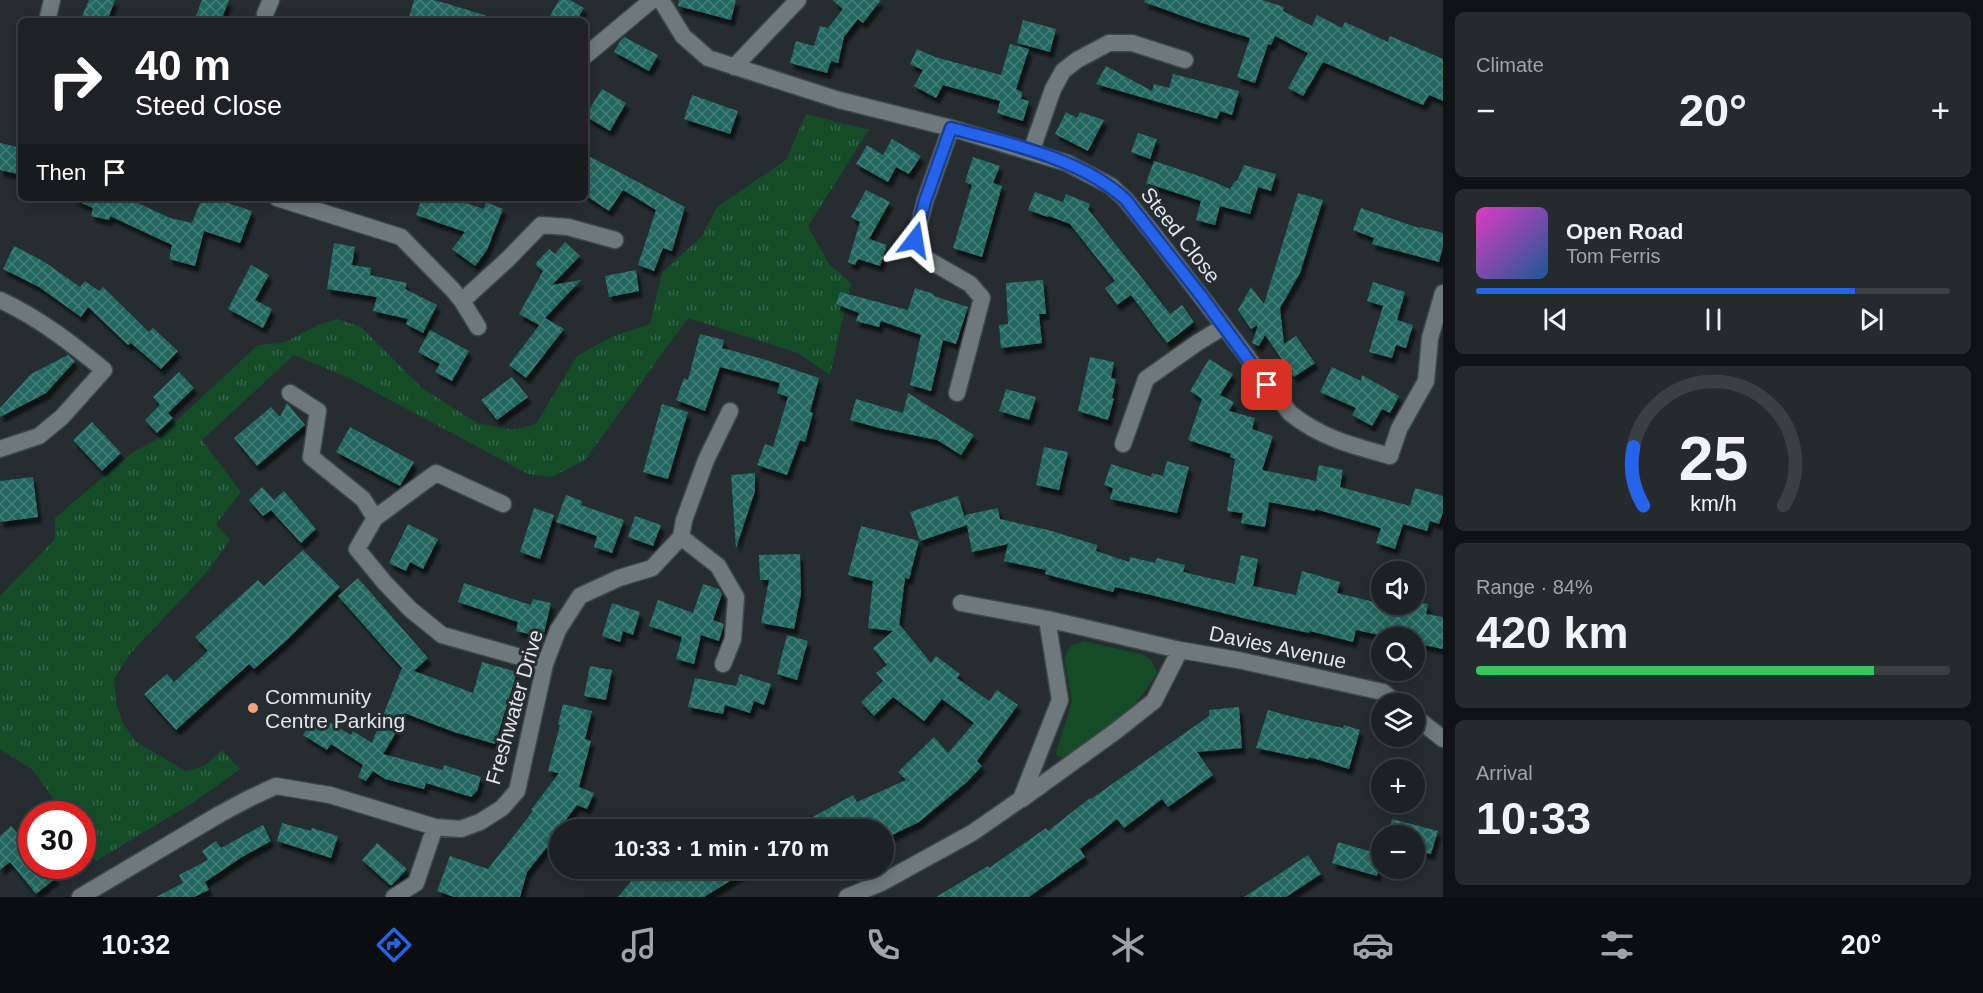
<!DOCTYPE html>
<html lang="en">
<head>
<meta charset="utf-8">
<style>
  :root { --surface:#1c2224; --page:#252a2c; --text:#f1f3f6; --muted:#a0a4a6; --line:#3a3f41; --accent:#2563eb }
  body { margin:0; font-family:Arial,sans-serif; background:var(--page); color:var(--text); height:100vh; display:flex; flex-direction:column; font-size:22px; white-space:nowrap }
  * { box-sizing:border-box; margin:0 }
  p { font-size:20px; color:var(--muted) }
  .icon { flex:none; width:33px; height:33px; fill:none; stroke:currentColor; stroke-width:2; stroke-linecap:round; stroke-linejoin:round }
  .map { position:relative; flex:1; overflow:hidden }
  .details { display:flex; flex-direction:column; gap:12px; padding:12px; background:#0f1314; width:540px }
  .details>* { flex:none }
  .top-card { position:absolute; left:18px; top:18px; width:570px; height:183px; border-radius:9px; box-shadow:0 3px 15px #0003,0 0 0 2px var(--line); background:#202124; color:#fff; overflow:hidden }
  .tools { position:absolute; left:1371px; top:561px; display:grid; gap:12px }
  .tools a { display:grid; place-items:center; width:54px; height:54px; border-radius:50%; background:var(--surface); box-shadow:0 3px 15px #0003,0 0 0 2px var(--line); font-size:30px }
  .speed { position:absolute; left:18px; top:801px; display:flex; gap:12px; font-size:30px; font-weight:700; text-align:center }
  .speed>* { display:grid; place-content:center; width:78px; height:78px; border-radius:50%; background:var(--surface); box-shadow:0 3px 15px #0003,0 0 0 2px var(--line); line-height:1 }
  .speed .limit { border:9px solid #d22; background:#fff; color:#111 }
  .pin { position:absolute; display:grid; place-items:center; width:51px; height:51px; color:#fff; margin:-26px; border-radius:12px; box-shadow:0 3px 9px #0006 }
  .me { position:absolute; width:66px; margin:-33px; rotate:14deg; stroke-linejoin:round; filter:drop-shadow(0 0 4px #0008) }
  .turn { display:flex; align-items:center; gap:21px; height:126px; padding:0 18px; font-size:27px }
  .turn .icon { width:78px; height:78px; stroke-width:2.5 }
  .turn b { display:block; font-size:42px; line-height:51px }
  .then { display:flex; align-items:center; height:57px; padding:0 18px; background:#0003; gap:12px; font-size:22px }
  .big { font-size:45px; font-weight:700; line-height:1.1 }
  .details .card { flex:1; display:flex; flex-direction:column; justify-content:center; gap:9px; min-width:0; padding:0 21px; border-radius:9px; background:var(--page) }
  .details .dial { align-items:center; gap:0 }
  .dial svg { height:156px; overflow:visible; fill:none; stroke:var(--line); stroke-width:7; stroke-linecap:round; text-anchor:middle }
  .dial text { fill:var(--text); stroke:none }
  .song { display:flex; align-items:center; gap:18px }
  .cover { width:72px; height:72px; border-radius:9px; background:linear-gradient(135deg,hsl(310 70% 55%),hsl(210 70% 35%)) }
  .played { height:6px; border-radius:3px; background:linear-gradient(90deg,var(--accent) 80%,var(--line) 80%) }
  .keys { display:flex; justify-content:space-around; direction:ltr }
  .heat { display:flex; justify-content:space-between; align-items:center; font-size:33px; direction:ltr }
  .charge { height:9px; border-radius:4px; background:linear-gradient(90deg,#34c759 84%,var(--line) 0) }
  .trip { position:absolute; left:549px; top:819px; width:345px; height:60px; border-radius:30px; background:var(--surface); box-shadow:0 3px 15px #0003,0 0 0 2px var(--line); font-weight:700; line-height:60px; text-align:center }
  .menu { display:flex; height:96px; justify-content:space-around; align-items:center; background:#0b0e0e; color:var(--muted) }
  .menu .icon { width:42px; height:42px }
  .menu .active { color:var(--accent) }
  .menu b { font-size:27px; color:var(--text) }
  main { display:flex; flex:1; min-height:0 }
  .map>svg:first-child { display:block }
  .grass { fill:#144c28 }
  .park { fill:url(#park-tufts) }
  .building { fill:url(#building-cross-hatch); filter:url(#shadow) }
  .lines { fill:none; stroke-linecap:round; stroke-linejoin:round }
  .street-casing { stroke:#40484a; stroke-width:19 }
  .street { stroke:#6f797d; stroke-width:16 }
  .route-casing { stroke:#184099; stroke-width:15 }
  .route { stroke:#2563eb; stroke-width:10 }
  .poi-dot { fill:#f0a27a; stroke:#252d30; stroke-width:2 }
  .labels { text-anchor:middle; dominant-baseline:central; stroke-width:6; stroke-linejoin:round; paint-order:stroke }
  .street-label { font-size:21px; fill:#e0e6e8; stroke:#252d30 }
  .poi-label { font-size:21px; fill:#e0e6e8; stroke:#252d30; text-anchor:start }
</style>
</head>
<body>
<main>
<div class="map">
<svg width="1443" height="897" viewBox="0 0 1443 897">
  <defs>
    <pattern id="park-tufts" width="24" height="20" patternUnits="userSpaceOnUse" patternTransform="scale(1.5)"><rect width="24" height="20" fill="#144c28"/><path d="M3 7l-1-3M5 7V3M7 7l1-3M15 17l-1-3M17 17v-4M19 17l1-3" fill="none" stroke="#366647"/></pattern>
    <pattern id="building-cross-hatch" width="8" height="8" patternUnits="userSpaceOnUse" patternTransform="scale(1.5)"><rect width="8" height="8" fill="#236861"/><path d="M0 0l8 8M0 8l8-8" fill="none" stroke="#437e78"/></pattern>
    <filter id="shadow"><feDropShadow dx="3.5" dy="6" stdDeviation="1.5" flood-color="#0009"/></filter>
  </defs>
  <rect width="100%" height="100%" fill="#252d30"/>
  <path class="grass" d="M1084 641 1144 655 1151 660 1157 672C1137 710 1107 727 1073 753L1062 758 1056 754 1072 701 1065 662 1066 654 1071 646Z"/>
  <path class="park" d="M806 114 869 130 808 226 829 264 851 283 830 375 798 353 688 318 585 460 552 477 528 474 351 379 294 355 202 440 241 492 216 524 230 540 207 572 130 654 114 679 116 703 123 723 135 741 185 771 203 767 222 750 240 769 194 802 96 861 83 841 82 814H64L33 770 0 749V596L55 539V518L133 452 155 441 258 345 283 343 318 325 337 319 361 327 422 388 477 423 513 430 536 424 577 356 611 337 650 324 662 273 702 236 717 207 786 160Z"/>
  <path class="building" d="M89 0H115L107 21H80Z
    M202 0H229L221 21H194Z
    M414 0H433L445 3 490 17 489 21H408Z
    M559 0H570L584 8 576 21H547Z
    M679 0H736L731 20 678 6Z
    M832 0H881L863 23 858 19 844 37 838 63 831 61 827 73 790 63 796 41 814 46 820 26 828 28 843 9Z
    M1145 0H1262L1284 7 1283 11 1312 26 1317 15 1342 28 1345 22 1388 42 1390 36 1443 59V101L1429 95 1423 105 1323 62 1303 96 1288 88 1308 53 1275 36 1271 45 1268 44 1255 83 1237 77 1250 38 1202 23 1144 2Z
    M1023 20 1056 29 1050 52 1017 43Z
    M624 37 658 55 649 71 614 52 620 41Z
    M1010 44 1029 49 1016 89 1022 92 1021 99 1029 101 1023 121 997 113 1000 101 943 85 936 98 914 86 923 70 910 64 917 49 935 57 1001 75Z
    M1106 66 1152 91 1154 84 1169 88 1173 74 1239 91 1232 115 1220 111 1217 119 1096 84Z
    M602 89 626 103 610 131 585 116Z
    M692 95 738 111 730 134 684 119Z
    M1066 112 1077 118 1080 112 1104 120 1088 151 1055 134Z
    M1138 133 1157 139 1150 159 1131 152Z
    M892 139 921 156 909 174 896 167 888 182 856 164 867 145 883 155Z
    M0 143 21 148V175L0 170Z
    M585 154 685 207 672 251 663 248 654 271 638 265 656 210 623 190 609 211 585 195Z
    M973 157 1000 166 993 183 1002 186 982 257 953 248 972 185 965 182Z
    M1154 161 1205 178 1230 189 1235 181H1237L1244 165 1276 174 1271 191 1258 187 1250 214 1220 206 1215 225 1196 220 1201 201 1146 183Z
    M866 190 890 202 869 239 887 245 880 266 858 259 855 265 848 262 860 222 851 217Z
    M1035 192 1063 202 1066 194 1090 204 1088 209 1170 314 1182 305 1194 322 1167 343 1131 295 1117 305 1105 288 1115 281 1070 224 1049 216 1048 217 1028 210Z
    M1298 193 1323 200 1300 273 1280 308 1284 344 1296 336 1315 363 1294 377 1265 335 1259 346 1252 343 1258 325 1251 329 1238 310 1251 287 1264 304Z
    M71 198H127L170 218 192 223 202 198H213L252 211 240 243 204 231 195 266 169 259 172 245 110 216 109 220 91 216 93 208Z
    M422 198H451L484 209 486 202 503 209 487 250 475 266 452 249 465 232 416 215Z
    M1361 208 1419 228 1420 227 1443 233V246L1439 262 1372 244 1374 238 1353 230Z
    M565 242 580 256 552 285 581 280 545 318 564 329 526 378 509 365 544 319 539 325 519 314 543 271 535 264 549 249 555 254Z
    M334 243 355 247 352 265 371 268 370 275 407 283 405 289 437 305 423 333 406 324 408 319 373 311 377 297 327 289Z
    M14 246 43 261 80 287 85 281 99 291 103 287 149 332 153 328 178 351 161 369 131 343 128 345 88 307 81 317 39 287 3 269Z
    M251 265 269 275 255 300 272 309 263 328 228 309Z
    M636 270 639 291 609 297 605 276Z
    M1043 280 1046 314H1039L1042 343 1001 348 999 325 1008 324 1006 283Z
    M1373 282 1405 292 1397 320 1413 325 1406 348 1396 345 1392 358 1369 352 1383 306 1367 301Z
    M915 288 934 294V296L968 307 956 344 943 340 931 391 910 385 921 335 881 321 879 327 856 321 859 313 836 304 840 292 908 310Z
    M430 330 469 351 452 381 435 372 440 364 418 352Z
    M700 334 724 340 722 348 763 359 819 378 810 412 813 413 805 442 800 440 787 475 757 465 765 444 773 447 788 397 777 393 780 383 720 367 705 411 676 400 684 378 688 380Z
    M68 355 75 361 46 393 0 417V408L31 374Z
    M1090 357 1114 362 1111 378 1116 379 1112 398 1114 399 1108 420 1078 411Z
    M1209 359 1233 374 1220 395 1234 402 1229 411 1255 418 1252 429 1273 436 1262 470 1316 481 1319 465 1343 470 1340 487 1410 506 1415 488 1443 496V512L1439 524 1430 521 1427 531 1403 524 1395 549 1376 543 1381 528 1315 509V511L1269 502 1265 527 1241 523 1243 513 1227 511 1235 459 1230 457 1231 454 1188 440 1202 399 1190 391Z
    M1332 367 1361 381 1362 375 1399 396 1390 413 1382 409 1372 426 1352 415 1356 408 1320 392Z
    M179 372 194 388 168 413 173 418 157 433 145 420 160 405 153 397Z
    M512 377 528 397 497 420 481 400Z
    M1006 389 1036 397 1029 420 999 411Z
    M908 393 974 435 961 455 937 440 879 428 850 420 856 399 903 413Z
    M287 403 305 425 257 466 234 438 271 407 280 417Z
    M662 404 688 412 668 479 643 472Z
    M92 422 121 453 102 471 73 440Z
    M350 427 414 462 400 486 336 452Z
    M1044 447 1068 452 1059 490 1036 485Z
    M1167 461 1189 467 1177 513 1110 499 1113 488 1104 485 1111 464 1151 477 1152 473 1163 476Z
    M755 473V491L736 548 731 475Z
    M33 477 38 517 0 522V481Z
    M262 487 274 500 284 491 316 529 301 543 271 510 263 516 249 500Z
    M566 495 582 501 581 505 624 520 612 553 594 547 597 536 556 522Z
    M958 496 965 518V515L998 508 1000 519 1048 530 1097 545 1096 551 1129 562 1130 557 1155 563 1157 558 1185 565 1183 572 1235 584 1241 555 1258 559 1253 586 1296 595 1302 571 1340 582 1337 593 1391 606 1414 604V602L1428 604 1426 614 1443 617V649L1414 643V638H1393L1356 630 1353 642 1310 631 1309 633 1247 619 1151 595 1115 587 1113 592 1045 574 1046 570 1004 561 1008 544 972 552 967 525 920 541 910 512Z
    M534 508 554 515 540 559 520 552Z
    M635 516 661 525 653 546 628 537Z
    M408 524 438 539 423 569 410 562 406 571 389 563Z
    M861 526 919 541 909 579 905 578 899 626 900 625 931 663 936 656 960 674 957 678 989 701 997 690 1018 705 977 761 982 766 967 782 919 822 884 839V830H789L853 795 857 802 906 780 898 772 934 737 948 753 974 723 942 699 924 721 893 697 874 716 861 702 883 681 876 673 887 665 873 648 893 631 868 628 873 581 848 575Z
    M303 550 340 587 288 639 254 669 249 664 176 730 144 694 167 674 174 682 208 651 195 637 258 580 264 586Z
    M800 554 801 594 794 629 761 623 769 580H760L759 555Z
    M358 578 428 658 414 671 473 693 482 662 517 672 495 744 454 732 404 713 394 736 383 754 443 770 444 765 481 777 477 791 471 797 426 783 424 789 385 779 373 771 366 781 358 777 363 765 331 744 327 750 303 735 316 714 351 735 353 731 372 743 402 668 338 596Z
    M464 583 531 605 533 599 551 603 543 637 516 631 518 622 458 602Z
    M703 584 719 589 722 594 713 620 724 624 723 628 719 641 701 635 694 664 676 659 682 637 649 626 658 600 693 613Z
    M612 603 640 612 633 635 623 631 620 642 602 636Z
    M787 635 808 641 797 680 777 674Z
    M590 666 612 670 606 700 584 696Z
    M740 674 771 684 764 705 754 701 750 713 725 705 723 714 688 707 695 678 736 686Z
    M563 704 592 711 585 739 591 741 579 787 594 793 587 809 577 805 551 840 552 841 527 872 520 897H454L437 891 450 856 488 869 533 811 531 810 559 773 548 771 560 725 558 724Z
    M1239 707 1242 748 1197 752 1213 775 1168 807 1162 799 1124 828 1117 819 1080 849 1085 857 1029 897H936L988 866 989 868 1046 828 1048 831 1090 798 1091 799 1209 716V710Z
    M1268 710 1297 718 1343 728 1344 725 1360 730 1349 769 1309 757 1308 759 1256 748Z
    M1392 819 1438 831 1431 854 1414 850V836H1388Z
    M282 823 311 831 312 828 338 836 331 858 277 841Z
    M263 825 271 841 242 857 205 882 209 890 194 897H156L183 883 179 875 208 860 202 851 216 841 221 848Z
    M11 826 32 850V866H46L56 878 36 894 10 862 0 870V836Z
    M1338 842 1382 855 1377 876 1332 863Z
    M377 843 407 869 391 886 362 860Z
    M1308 855 1321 874 1286 897H1244Z
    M642 868H656L666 882 687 868H751L704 897H618Z"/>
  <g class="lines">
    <g class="street-casing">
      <path id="street" d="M661 0 683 36 708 58 839 100 951 128 1067 163 1111 186 1126 200 1155 236 1290 413C1321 438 1353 446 1390 456L1399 429 1426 381 1430 338 1443 293
        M265 14 271 0
        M47 21 52 0
        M585 56 652 0
        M734 67 798 0
        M951 128 925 201 915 240 925 258 970 284 982 298 957 393
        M1031 152 1053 89 1063 71 1077 60 1109 43H1132L1185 60
        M277 198 401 237 452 289 462 301 508 259 541 225 568 227 615 240
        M0 300C39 318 71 343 104 370L62 417 39 436 0 449
        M462 301 478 327
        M290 393 318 411 311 457 363 499 375 518 357 549 385 583 410 609 442 635 545 664
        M1123 444 1146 379 1197 343 1223 327
        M375 518 436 473 503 504
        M681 537 718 566 736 597 733 639 723 664
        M961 603 1047 619 1180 650 1238 660 1383 692 1398 704
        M1414 716 1443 739
        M1022 799 1116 731 1154 701 1180 650
        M80 897 220 814 250 798 276 786 330 795 435 827 461 829 480 822 502 808 517 791 545 664 558 630 580 596 619 578 652 568 681 537 684 520 706 460 730 411
        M394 897 416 883 435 827
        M847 897 881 883 972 833 1021 799 1060 700 1047 619"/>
    </g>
    <use href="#street" class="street"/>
  </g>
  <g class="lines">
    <g class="route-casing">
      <path id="route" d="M915 240 925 201 951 128C1007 143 1083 159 1126 200L1202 297 1267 385"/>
    </g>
    <use href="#route" class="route"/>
  </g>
  <circle class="poi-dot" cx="253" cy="708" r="6"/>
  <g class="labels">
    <g class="street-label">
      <text transform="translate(1181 235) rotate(52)">Steed Close</text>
      <text transform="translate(1278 647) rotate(12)">Davies Avenue</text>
      <text transform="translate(514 707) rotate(-74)">Freshwater Drive</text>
    </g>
    <g class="poi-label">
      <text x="265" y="696">Community<tspan x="265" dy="24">Centre Parking</tspan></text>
    </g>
  </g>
</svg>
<div class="tools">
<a><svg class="icon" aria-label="sound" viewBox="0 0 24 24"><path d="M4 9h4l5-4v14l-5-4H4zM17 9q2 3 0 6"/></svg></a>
<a><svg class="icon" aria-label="search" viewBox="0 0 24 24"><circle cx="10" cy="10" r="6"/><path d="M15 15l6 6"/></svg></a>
<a><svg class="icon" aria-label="layers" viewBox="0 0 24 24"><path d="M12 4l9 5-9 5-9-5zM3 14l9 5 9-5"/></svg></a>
<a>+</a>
<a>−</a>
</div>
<div class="speed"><div class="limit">30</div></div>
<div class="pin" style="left:1267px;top:385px;background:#d93025"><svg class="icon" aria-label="arrive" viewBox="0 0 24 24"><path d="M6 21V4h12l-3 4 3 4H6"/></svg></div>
<svg class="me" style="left:915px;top:240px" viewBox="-20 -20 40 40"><path d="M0-17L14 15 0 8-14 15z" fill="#2563eb" stroke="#fff" stroke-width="4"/></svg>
<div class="trip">10:33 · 1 min · 170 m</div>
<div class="top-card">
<div class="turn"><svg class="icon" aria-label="right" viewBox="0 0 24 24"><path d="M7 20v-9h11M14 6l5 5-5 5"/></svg><div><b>40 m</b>Steed Close</div></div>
<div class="then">Then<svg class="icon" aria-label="arrive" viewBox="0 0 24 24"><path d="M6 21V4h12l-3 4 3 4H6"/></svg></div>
</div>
</div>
<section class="details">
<div class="card"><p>Climate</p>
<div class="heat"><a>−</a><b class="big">20°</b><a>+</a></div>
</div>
<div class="card">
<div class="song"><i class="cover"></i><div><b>Open Road</b><p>Tom Ferris</p></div></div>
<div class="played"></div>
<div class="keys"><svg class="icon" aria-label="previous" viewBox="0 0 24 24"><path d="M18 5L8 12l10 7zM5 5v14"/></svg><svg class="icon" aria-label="pause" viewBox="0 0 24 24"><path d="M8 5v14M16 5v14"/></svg><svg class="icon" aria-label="next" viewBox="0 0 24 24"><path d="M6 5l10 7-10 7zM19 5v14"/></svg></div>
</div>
<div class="card dial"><svg viewBox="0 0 100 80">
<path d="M14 69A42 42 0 1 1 86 69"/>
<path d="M14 69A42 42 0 0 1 9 39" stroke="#2563eb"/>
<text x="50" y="56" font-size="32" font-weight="700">25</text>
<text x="50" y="72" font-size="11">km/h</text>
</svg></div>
<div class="card"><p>Range · 84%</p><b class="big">420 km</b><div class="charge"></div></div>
<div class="card"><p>Arrival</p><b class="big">10:33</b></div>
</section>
</main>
<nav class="menu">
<b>10:32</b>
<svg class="icon active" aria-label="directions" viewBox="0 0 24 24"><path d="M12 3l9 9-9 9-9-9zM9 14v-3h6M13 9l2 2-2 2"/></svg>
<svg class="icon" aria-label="music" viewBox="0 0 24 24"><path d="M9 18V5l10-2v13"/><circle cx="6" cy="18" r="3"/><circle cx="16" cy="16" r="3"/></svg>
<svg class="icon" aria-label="phone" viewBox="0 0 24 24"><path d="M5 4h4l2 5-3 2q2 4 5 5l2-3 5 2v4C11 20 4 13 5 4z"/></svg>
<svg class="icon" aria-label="climate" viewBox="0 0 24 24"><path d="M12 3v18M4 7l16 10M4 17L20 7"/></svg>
<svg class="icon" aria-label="car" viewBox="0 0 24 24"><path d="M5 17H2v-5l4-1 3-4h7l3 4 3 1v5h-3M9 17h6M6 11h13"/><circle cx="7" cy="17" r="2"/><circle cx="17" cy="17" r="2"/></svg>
<svg class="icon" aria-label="filters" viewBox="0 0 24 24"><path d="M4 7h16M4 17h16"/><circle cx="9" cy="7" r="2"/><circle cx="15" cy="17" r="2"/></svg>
<b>20°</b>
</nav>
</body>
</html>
